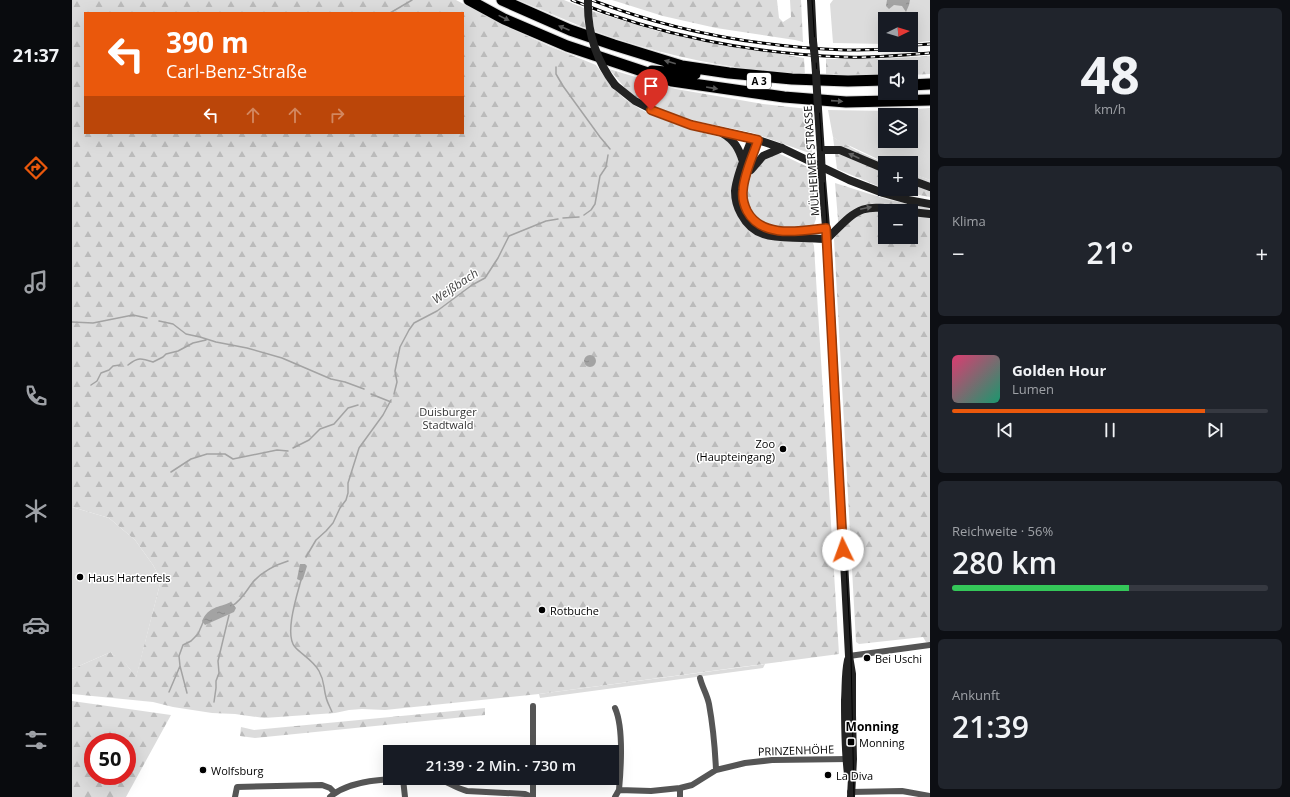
<!DOCTYPE html>
<html lang="de">
<head>
<meta charset="utf-8">
<style>
  :root { --surface:#171b24; --page:#20242c; --text:#f1f3f6; --muted:#9ea1a6; --line:#363941; --accent:#ea580c }
  body { margin:0; font-family:"Open Sans",sans-serif; background:var(--page); color:var(--text); height:100vh; display:flex; flex-direction:column; font-size:15px; white-space:nowrap }
  * { box-sizing:border-box; margin:0 }
  p { font-size:13px; color:var(--muted) }
  .icon { flex:none; width:22px; height:22px; fill:none; stroke:currentColor; stroke-width:2; stroke-linecap:round; stroke-linejoin:round }
  .map { position:relative; flex:1; overflow:hidden }
  .drawer { display:flex; flex-direction:column; gap:8px; padding:8px; background:#0d0f14; width:360px }
  .drawer>* { flex:none }
  .top-card { position:absolute; left:12px; top:12px; width:380px; height:122px; border-radius:0px; box-shadow:0 4px 16px #0002; background:#ea580c; color:#fff; overflow:hidden }
  .needle { width:26px; rotate:85deg }
  .buttons { position:absolute; left:806px; top:12px; display:grid; gap:8px }
  .buttons a { display:grid; place-items:center; width:40px; height:40px; border-radius:0px; background:var(--surface); box-shadow:0 4px 16px #0002; font-size:20px }
  .speed { position:absolute; left:12px; top:733px; display:flex; gap:8px; font-size:20px; font-weight:700; text-align:center }
  .speed>* { display:grid; place-content:center; width:52px; height:52px; border-radius:50%; background:var(--surface); box-shadow:0 4px 16px #0002; line-height:1 }
  .speed .limit { border:6px solid #d22; background:#fff; color:#111 }
  .pin { position:absolute; display:grid; place-items:center; width:34px; height:34px; color:#fff; margin:-41px -17px; border-radius:50% 50% 50% 0; rotate:-45deg; box-shadow:0 0 4px #0007 }
  .pin .icon { rotate:45deg }
  .me { position:absolute; width:44px; margin:-22px; rotate:357deg; stroke-linejoin:round; filter:drop-shadow(0 0 3px #0008) }
  .turn { display:flex; align-items:center; gap:14px; height:84px; padding:0 16px; font-size:18px }
  .turn .icon { width:52px; height:52px; stroke-width:2.5 }
  .turn b { display:block; font-size:28px; line-height:34px }
  .lanes { display:flex; align-items:center; height:38px; padding:0 16px; background:#0003; justify-content:center; gap:20px; direction:ltr }
  .lanes .off { opacity:.35 }
  .big { font-size:30px; font-weight:600; line-height:1.1 }
  .drawer .card { flex:1; display:flex; flex-direction:column; justify-content:center; gap:6px; min-width:0; padding:0 14px; border-radius:6px; background:var(--page) }
  .drawer .dial { align-items:center; gap:0 }
  .dial b { font-size:52px; line-height:1 }
  .song { display:flex; align-items:center; gap:12px }
  .cover { width:48px; height:48px; border-radius:6px; background:linear-gradient(135deg,hsl(340 70% 55%),hsl(160 70% 35%)) }
  .played { height:4px; border-radius:2px; background:linear-gradient(90deg,var(--accent) 80%,var(--line) 80%) }
  .keys { display:flex; justify-content:space-around; direction:ltr }
  .heat { display:flex; justify-content:space-between; align-items:center; font-size:22px; direction:ltr }
  .charge { height:6px; border-radius:3px; background:linear-gradient(90deg,#34c759 56%,var(--line) 0) }
  .trip { position:absolute; left:311px; top:745px; width:236px; height:40px; border-radius:0px; background:var(--surface); box-shadow:0 4px 16px #0002; font-weight:600; line-height:40px; text-align:center }
  main { display:flex; flex:1; min-height:0 }
  .menu { display:flex; flex-direction:column; width:72px; justify-content:space-around; align-items:center; background:#090b0e; color:var(--muted) }
  .menu .icon { width:28px; height:28px }
  .menu .current { color:var(--accent) }
  .menu b { font-size:18px; color:var(--text) }
  .map>svg:first-child { display:block }
  .green { fill:#dcdcdc; fill-rule:evenodd }
  .forest { fill:url(#forest-firs); fill-rule:evenodd }
  .water { fill:url(#water-ripples) }
  .lines { fill:none; stroke-linecap:round; stroke-linejoin:round }
  .stream { stroke:#a3a3a3; stroke-width:1.5 }
  .highway-casing { stroke:#dbdbdb; stroke-width:13 }
  .street { stroke:#555; stroke-width:6 }
  .secondary { stroke:#222; stroke-width:8 }
  .highway { stroke:#000; stroke-width:11 }
  .tram { stroke:#000; stroke-width:1 }
  .rail-casing { stroke:#000; stroke-width:3 }
  .rail { stroke:#fff; stroke-width:1.5; stroke-dasharray:4.5; stroke-linecap:butt }
  .secondary-bridge { stroke:#222; stroke-width:8 }
  .oneway { fill:#595959 }
  .oneway2 { fill:#646464 }
  .route-casing { stroke:#983908; stroke-width:10 }
  .route { stroke:#ea580c; stroke-width:7 }
  .poi-dot { fill:#000; stroke:#fff; stroke-width:1.5 }
  .labels { text-anchor:middle; dominant-baseline:central; stroke-width:3; stroke-linejoin:round; paint-order:stroke }
  .shield { fill:#fff; stroke:#4c4c4c; stroke-width:1 }
  .shield-label { font-size:10px; font-weight:bold; fill:#000 }
  .street-label { font-size:11px; fill:#000; stroke:#fff }
  .park-label { font-size:11px; fill:#333; stroke:#fff }
  .poi-label { font-size:11px; fill:#000; stroke:#fff; text-anchor:start }
  .water-label { font-size:12px; font-style:italic; fill:#444; stroke:#fff }
  .neighbourhood-label { font-size:12px; font-weight:bold; fill:#000; stroke:#fff }
</style>
</head>
<body>
<main>
<nav class="menu">
<b>21:37</b>
<svg class="icon current" aria-label="directions" viewBox="0 0 24 24"><path d="M12 3l9 9-9 9-9-9zM9 14v-3h6M13 9l2 2-2 2"/></svg>
<svg class="icon" aria-label="music" viewBox="0 0 24 24"><path d="M9 18V5l10-2v13"/><circle cx="6" cy="18" r="3"/><circle cx="16" cy="16" r="3"/></svg>
<svg class="icon" aria-label="phone" viewBox="0 0 24 24"><path d="M5 4h4l2 5-3 2q2 4 5 5l2-3 5 2v4C11 20 4 13 5 4z"/></svg>
<svg class="icon" aria-label="climate" viewBox="0 0 24 24"><path d="M12 3v18M4 7l16 10M4 17L20 7"/></svg>
<svg class="icon" aria-label="car" viewBox="0 0 24 24"><path d="M5 17H2v-5l4-1 3-4h7l3 4 3 1v5h-3M9 17h6M6 11h13"/><circle cx="7" cy="17" r="2"/><circle cx="17" cy="17" r="2"/></svg>
<svg class="icon" aria-label="filters" viewBox="0 0 24 24"><path d="M4 7h16M4 17h16"/><circle cx="9" cy="7" r="2"/><circle cx="15" cy="17" r="2"/></svg>
</nav>
<div class="map">
<svg width="858" height="797" viewBox="0 0 858 797">
  <defs>
    <pattern id="forest-firs" width="22" height="20" patternUnits="userSpaceOnUse"><rect width="22" height="20" fill="#dcdcdc"/><path d="M5 1l3.5 6h-7zM16 11l3.5 6h-7z" fill="#bbb"/></pattern>
    <pattern id="water-ripples" width="26" height="14" patternUnits="userSpaceOnUse"><rect width="26" height="14" fill="#a3a3a3"/><path d="M2 4q2-2 4 0t4 0M15 11q2-2 4 0t4 0" fill="none" stroke="#8b8b8b"/></pattern>
  </defs>
  <rect width="100%" height="100%" fill="#fff"/>
  <path class="green" d="M761 0H858V41L839 43V19H813V44L761 43 758 4Z
    M858 108V180L839 173V163H814L778 146 771 144 761 137 756 110 818 111ZM813 115H839V141H813Z
    M0 507 37 518 63 540 81 565 89 580 64 678C59 670 50 657 41 655L39 652 0 669Z
    M693 664 691 668 468 698 467 694Z"/>
  <path class="forest" d="M0 0H384L433 26 477 46 524 65 540 87 553 99 568 109 587 118 617 129 652 138 662 147 667 162 666 214 738 242 741 243 742 246 767 654 467 694 313 710 290 709 277 710 263 713 192 718 163 714 140 713 101 707 81 702 0 694V669L39 652 41 655 48 656 64 677 89 580 81 565 63 540 37 518 0 507ZM13 13H391V133H13Z
    M446 0H492L512 8 513 28Z
    M540 0H705L707 18 711 22 719 17 718 0H729L731 42 723 40 644 28 591 16Z
    M520 11 585 31 641 43 732 58 733 75C662 70 590 56 522 31Z
    M858 56V74L839 75V67H813V77L754 76V59H808Z
    M537 69 604 89 691 104 736 109 740 154 681 133 619 120 585 108 565 98 553 88Z
    M761 137C774 146 798 157 814 163H813V189L765 169Z
    M706 153 740 169 744 219 741 227 709 228 691 223 681 214 675 203 674 198 676 178 693 158Z
    M839 173 858 180V197L815 189H839Z
    M763 183 817 200 858 208V642H854L851 637 787 644 784 642 762 239 767 232ZM813 211H839V237H813Z
    M0 701 99 715 54 797H0ZM21 742H55V776H21Z
    M413 708V715L183 738 168 736 169 727 182 730Z"/>
  <path class="water" d="M815 0H838L837 5 834 12 830 6 822 5 817 9 814 6Z
    M512 361a6 6 0 1 1 12 0a6 6 0 1 1-12 0Z
    M228 564H233L235 566 231 579 229 581 225 579Z
    M159 602 164 608 162 612 133 625 130 621C137 606 146 608 159 602Z"/>
  <g class="lines">
    <path class="stream" d="M318 13 340 0
      M484 67V74L491 86 528 137 538 149
      M512 215 519 210 523 204 528 176 534 167 536 155
      M491 218 507 217
      M87 321 101 324 114 334 128 337 144 342 175 348 210 358 259 379 273 382 292 389
      M0 322 21 323 61 315 75 318
      M56 365C66 357 69 358 81 362L91 357 94 354 106 351 121 343 134 340
      M19 385 25 381 29 373 37 370 41 366 48 365
      M299 394 319 402
      M322 394 325 382 323 371 328 347 337 330 342 323 365 311 400 285 413 278 426 258 437 236 474 221 486 219
      M221 448 237 440 248 429 262 424 276 408 286 405
      M99 472 119 459 135 454H153L161 459 205 450 216 451
      M234 557 244 540 254 531 261 523 268 508 274 500 276 493V483L287 448 311 415 319 400
      M229 580C225 595 212 635 223 647 230 655 241 660 247 671 253 682 251 686 254 697 255 702 258 707 260 712
      M160 606C170 600 174 591 181 582 190 572 203 565 216 561
      M108 666 115 693
      M97 692 108 666 107 656 111 645 119 641 126 634 132 620
      M142 702 144 688V681L147 673 146 661 157 615"/>
    <g class="highway-casing">
      <path id="highway" d="M397 0 432 19 495 46 600 81 712 97 774 102 858 100
        M430 0 498 30 542 45 610 66 657 73 720 79 776 81 813 80
        M580 71 623 74
        M839 85 858 84"/>
    </g>
    <path class="street" d="M777 656 858 645
      M628 678C630 687 635 694 637 704 641 726 643 748 644 770
      M543 708C552 728 549 768 547 790
      M461 752V706
      M364 778C375 781 383 788 395 791L453 794 460 797
      M331 779 333 797
      M608 788V797
      M778 792 830 791 858 796
      M163 797 165 787 250 785 258 788 263 793
      M258 797C281 777 326 779 355 778
      M461 797V778
      M543 797 547 790 579 791 608 788 620 785 644 770 673 763 700 760 777 759"/>
    <path class="secondary" d="M739 0 741 41
      M743 59 744 73
      M543 85 563 101 589 114 619 125 680 138 710 148 777 180 811 193 836 200 858 204
      M746 109 749 154
      M650 133C662 140 667 148 671 162
      M680 138C674 155 665 173 663 191 663 199 665 207 669 214 683 240 705 237 730 238 739 238 747 239 755 239 788 206 787 204 835 211
      M686 140C681 156 673 173 671 190 670 198 672 205 675 211 690 239 728 231 754 228
      M749 150H768L813 169
      M679 170 691 156 710 148
      M750 179 755 239 777 656 780 674V715L781 759 779 797
      M839 180 858 187
      M839 212 858 214
      M776 660C773 674 774 687 773 700 773 725 773 750 776 774"/>
    <use href="#highway" class="highway"/>
    <path class="tram" d="M740 0 756 238 779 656 782 797"/>
    <g class="rail-casing">
      <path id="rail" d="M500 0C585 35 681 54 773 57 801 58 830 55 858 53
        M520 0C600 31 688 47 773 50 794 50 814 49 834 49
        M828 46 858 44"/>
    </g>
    <use href="#rail" class="rail"/>
    <path class="secondary-bridge" d="M516 0C515 32 523 59 543 85
      M741 41 743 59
      M744 73 746 109
      M749 155 750 179"/>
  </g>
  <defs><path id="oneway-solid" d="M-6-.8H1V-3.2L6.5 0L1 3.2V.8H-6Z"/></defs>
  <g class="oneway">
    <use href="#oneway-solid" transform="translate(432 18) rotate(26)"/>
    <use href="#oneway-solid" transform="translate(492 28) rotate(-157)"/>
    <use href="#oneway-solid" transform="translate(598 62) rotate(-164)"/>
    <use href="#oneway-solid" transform="translate(640 88) rotate(9)"/>
    <use href="#oneway-solid" transform="translate(765 101) rotate(4)"/>
  </g>
  <g class="oneway2">
    <use href="#oneway-solid" transform="translate(782 156) rotate(-156)"/>
    <use href="#oneway-solid" transform="translate(794 208) rotate(-12)"/>
  </g>
  <g class="lines">
    <g class="route-casing">
      <path id="route" d="M579 110 619 125 686 140C681 156 672 174 671 190 670 198 672 205 675 211 690 239 728 231 754 228L771 550"/>
    </g>
    <use href="#route" class="route"/>
  </g>
  <g class="poi-dot">
    <circle cx="711" cy="449" r="4"/>
    <circle cx="8" cy="577" r="4"/>
    <circle cx="470" cy="610" r="4"/>
    <circle cx="795" cy="658" r="4"/>
    <rect x="775" y="738" width="8" height="8" rx="2"/>
    <circle cx="131" cy="770" r="4"/>
    <circle cx="756" cy="775" r="4"/>
  </g>
  <g class="labels">
    <rect class="shield" x="675" y="73" width="24" height="16" rx="3"/>
    <g class="shield-label">
      <text x="687" y="81">A 3</text>
    </g>
    <g class="street-label">
      <text transform="translate(739 161) rotate(-94)">MÜLHEIMER STRASSE</text>
      <text transform="translate(724 750) rotate(-2)">PRINZENHÖHE</text>
    </g>
    <g class="park-label">
      <text x="376" y="411">Duisburger<tspan x="376" dy="13">Stadtwald</tspan></text>
    </g>
    <g class="poi-label">
      <text x="703" y="443" text-anchor="end">Zoo<tspan x="703" dy="13">(Haupteingang)</tspan></text>
      <text x="16" y="577">Haus Hartenfels</text>
      <text x="478" y="610">Rotbuche</text>
      <text x="803" y="658">Bei Uschi</text>
      <text x="787" y="742">Monning</text>
      <text x="139" y="770">Wolfsburg</text>
      <text x="764" y="775">La Diva</text>
    </g>
    <g class="water-label">
      <text transform="translate(383 286) rotate(-34)">Weißbach</text>
    </g>
    <g class="neighbourhood-label">
      <text x="800" y="726">Monning</text>
    </g>
  </g>
</svg>
<div class="buttons">
<a><svg class="needle" viewBox="-14 -14 28 28"><path d="M0-13l5 13h-10z" fill="#e53935"/><path d="M0 13l5-13h-10z" fill="#9ea1a6"/></svg></a>
<a><svg class="icon" aria-label="sound" viewBox="0 0 24 24"><path d="M4 9h4l5-4v14l-5-4H4zM17 9q2 3 0 6"/></svg></a>
<a><svg class="icon" aria-label="layers" viewBox="0 0 24 24"><path d="M12 4l9 5-9 5-9-5zM3 14l9 5 9-5"/></svg></a>
<a>+</a>
<a>−</a>
</div>
<div class="speed"><div class="limit">50</div></div>
<div class="pin" style="left:579px;top:110px;background:#d93025"><svg class="icon" aria-label="arrive" viewBox="0 0 24 24"><path d="M6 21V4h12l-3 4 3 4H6"/></svg></div>
<svg class="me" style="left:771px;top:550px" viewBox="-20 -20 40 40"><circle r="19" fill="#fff"/><path d="M0-13L10 11 0 6-10 11z" fill="#ea580c"/></svg>
<div class="trip">21:39 · 2 Min. · 730 m</div>
<div class="top-card">
<div class="turn"><svg class="icon" aria-label="left" viewBox="0 0 24 24"><path d="M17 20v-9H6M10 6l-5 5 5 5"/></svg><div><b>390 m</b>Carl-Benz-Straße</div></div>
<div class="lanes"><svg class="icon" aria-label="left" viewBox="0 0 24 24"><path d="M17 20v-9H6M10 6l-5 5 5 5"/></svg><svg class="icon off" aria-label="ahead" viewBox="0 0 24 24"><path d="M12 20V5M6 11l6-6 6 6"/></svg><svg class="icon off" aria-label="ahead" viewBox="0 0 24 24"><path d="M12 20V5M6 11l6-6 6 6"/></svg><svg class="icon off" aria-label="right" viewBox="0 0 24 24"><path d="M7 20v-9h11M14 6l5 5-5 5"/></svg></div>
</div>
</div>
<section class="drawer">
<div class="card dial"><b>48</b><p>km/h</p></div>
<div class="card"><p>Klima</p>
<div class="heat"><a>−</a><b class="big">21°</b><a>+</a></div>
</div>
<div class="card">
<div class="song"><i class="cover"></i><div><b>Golden Hour</b><p>Lumen</p></div></div>
<div class="played"></div>
<div class="keys"><svg class="icon" aria-label="previous" viewBox="0 0 24 24"><path d="M18 5L8 12l10 7zM5 5v14"/></svg><svg class="icon" aria-label="pause" viewBox="0 0 24 24"><path d="M8 5v14M16 5v14"/></svg><svg class="icon" aria-label="next" viewBox="0 0 24 24"><path d="M6 5l10 7-10 7zM19 5v14"/></svg></div>
</div>
<div class="card"><p>Reichweite · 56%</p><b class="big">280 km</b><div class="charge"></div></div>
<div class="card"><p>Ankunft</p><b class="big">21:39</b></div>
</section>
</main>
</body>
</html>
